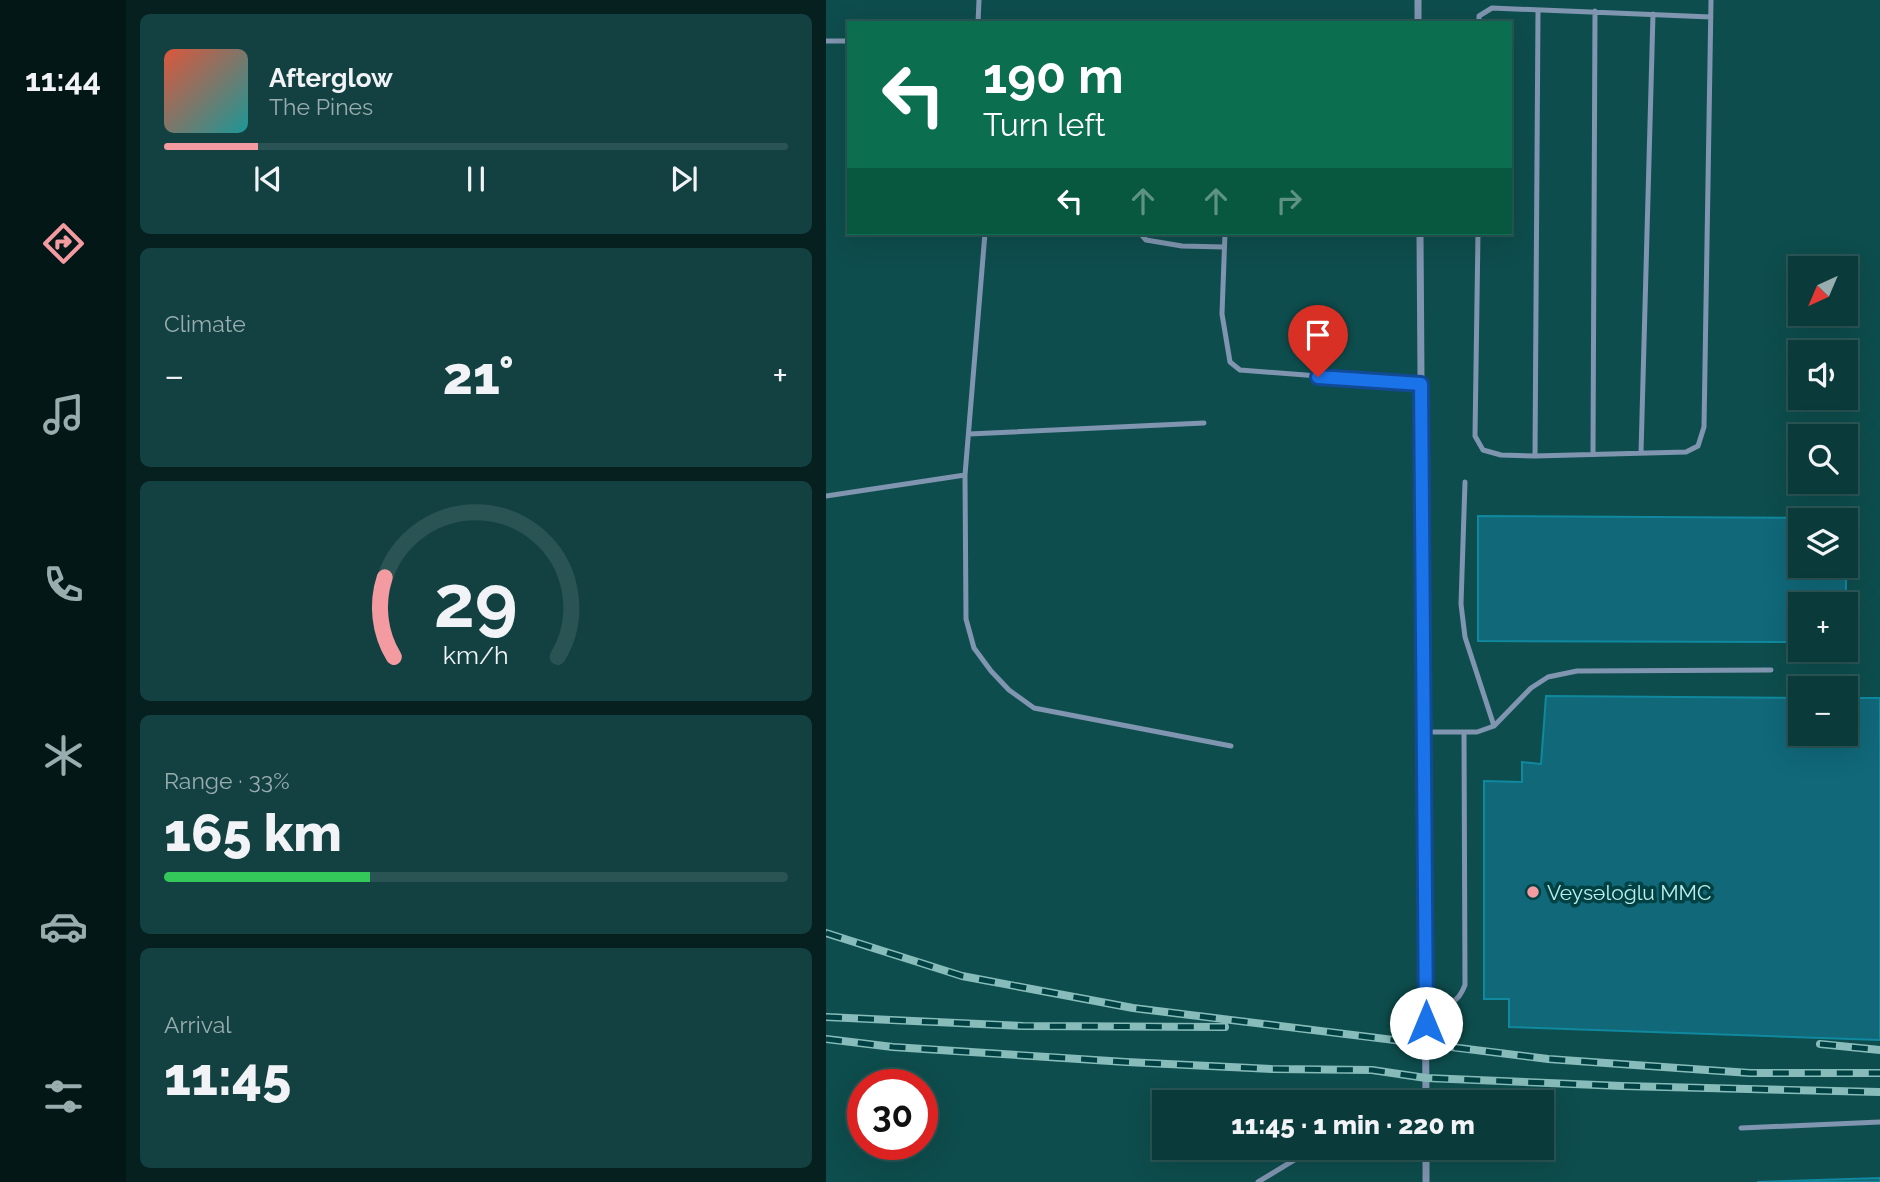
<!DOCTYPE html>
<html lang="en">
<head>
<meta charset="utf-8">
<style>
  :root { --surface:#0a3a3a; --page:#134142; --text:#f1f3f6; --muted:#99adaf; --line:#2a5454; --accent:#f49aa1 }
  body { margin:0; font-family:Raleway,sans-serif; background:var(--page); color:var(--text); height:100vh; display:flex; flex-direction:column; font-size:26px; white-space:nowrap }
  * { box-sizing:border-box; margin:0 }
  p { font-size:23px; color:var(--muted) }
  .icon { flex:none; width:38px; height:38px; fill:none; stroke:currentColor; stroke-width:2; stroke-linecap:round; stroke-linejoin:round }
  .map { position:relative; flex:1; overflow:hidden }
  .details { display:flex; flex-direction:column; gap:14px; padding:14px; background:#062020; width:700px }
  .details>* { flex:none }
  .banner { position:absolute; left:21px; top:21px; width:665px; height:214px; border-radius:0px; box-shadow:0 7px 28px #0002,0 0 0 2px var(--line); background:#0b6e4f; color:#fff; overflow:hidden }
  .needle { width:46px; rotate:224deg }
  .controls { position:absolute; left:962px; top:256px; display:grid; gap:14px }
  .controls a { display:grid; place-items:center; width:70px; height:70px; border-radius:0px; background:var(--surface); box-shadow:0 7px 28px #0002,0 0 0 2px var(--line); font-size:35px }
  .speed { position:absolute; left:21px; top:1069px; display:flex; gap:14px; font-size:35px; font-weight:700; text-align:center }
  .speed>* { display:grid; place-content:center; width:91px; height:91px; border-radius:50%; background:var(--surface); box-shadow:0 7px 28px #0002,0 0 0 2px var(--line); line-height:1 }
  .speed .limit { border:10px solid #d22; background:#fff; color:#111 }
  .pin { position:absolute; display:grid; place-items:center; width:60px; height:60px; color:#fff; margin:-72px -30px; border-radius:50% 50% 50% 0; rotate:-45deg; box-shadow:0 0 7px #0007 }
  .pin .icon { rotate:45deg }
  .me { position:absolute; width:77px; margin:-38px; rotate:0deg; stroke-linejoin:round; filter:drop-shadow(0 0 5px #0008) }
  .turn { display:flex; align-items:center; gap:24px; height:147px; padding:0 21px; font-size:32px }
  .turn .icon { width:91px; height:91px; stroke-width:2.5 }
  .turn b { display:block; font-size:49px; line-height:60px }
  .lanes { display:flex; align-items:center; height:66px; padding:0 21px; background:#0003; justify-content:center; gap:35px; direction:ltr }
  .lanes .off { opacity:.35 }
  .big { font-size:52px; font-weight:800; line-height:1.1 }
  .details .widget { flex:1; display:flex; flex-direction:column; justify-content:center; gap:10px; min-width:0; padding:0 24px; border-radius:10px; background:var(--page) }
  .details .dial { align-items:center; gap:0 }
  .dial svg { height:182px; overflow:visible; fill:none; stroke:var(--line); stroke-width:7; stroke-linecap:round; text-anchor:middle }
  .dial text { fill:var(--text); stroke:none }
  .song { display:flex; align-items:center; gap:21px }
  .cover { width:84px; height:84px; border-radius:10px; background:linear-gradient(135deg,hsl(10 70% 55%),hsl(180 70% 35%)) }
  .played { height:7px; border-radius:4px; background:linear-gradient(90deg,var(--accent) 15%,var(--line) 15%) }
  .keys { display:flex; justify-content:space-around; direction:ltr }
  .heat { display:flex; justify-content:space-between; align-items:center; font-size:38px; direction:ltr }
  .charge { height:10px; border-radius:5px; background:linear-gradient(90deg,#34c759 33%,var(--line) 0) }
  .trip { position:absolute; left:326px; top:1090px; width:402px; height:70px; border-radius:0px; background:var(--surface); box-shadow:0 7px 28px #0002,0 0 0 2px var(--line); font-weight:800; line-height:70px; text-align:center }
  main { display:flex; flex:1; min-height:0 }
  .dock { display:flex; flex-direction:column; width:126px; justify-content:space-around; align-items:center; background:#041717; color:var(--muted) }
  .dock .icon { width:49px; height:49px }
  .dock .on { color:var(--accent) }
  .dock b { font-size:32px; color:var(--text) }
  .map>svg:first-child { display:block }
  .building { fill:#106879; stroke:#10899f; stroke-width:2 }
  .lines { fill:none; stroke-linecap:round; stroke-linejoin:round }
  .lane { stroke:#8095b0; stroke-width:5 }
  .street { stroke:#8095b0; stroke-width:7 }
  .rail-casing { stroke:#87bcbb; stroke-width:8 }
  .rail { stroke:#004243; stroke-width:5; stroke-dasharray:16; stroke-linecap:butt }
  .route-casing { stroke:#114b97; stroke-width:18 }
  .route { stroke:#1a73e8; stroke-width:12 }
  .poi-dot { fill:#f49aa1; stroke:#004243; stroke-width:2.5 }
  .labels { text-anchor:middle; dominant-baseline:central; stroke-width:7; stroke-linejoin:round; paint-order:stroke }
  .poi-label { font-size:21px; fill:#bcedec; stroke:#004243; text-anchor:start }
</style>
</head>
<body>
<main>
<nav class="dock">
<b>11:44</b>
<svg class="icon on" aria-label="directions" viewBox="0 0 24 24"><path d="M12 3l9 9-9 9-9-9zM9 14v-3h6M13 9l2 2-2 2"/></svg>
<svg class="icon" aria-label="music" viewBox="0 0 24 24"><path d="M9 18V5l10-2v13"/><circle cx="6" cy="18" r="3"/><circle cx="16" cy="16" r="3"/></svg>
<svg class="icon" aria-label="phone" viewBox="0 0 24 24"><path d="M5 4h4l2 5-3 2q2 4 5 5l2-3 5 2v4C11 20 4 13 5 4z"/></svg>
<svg class="icon" aria-label="climate" viewBox="0 0 24 24"><path d="M12 3v18M4 7l16 10M4 17L20 7"/></svg>
<svg class="icon" aria-label="car" viewBox="0 0 24 24"><path d="M5 17H2v-5l4-1 3-4h7l3 4 3 1v5h-3M9 17h6M6 11h13"/><circle cx="7" cy="17" r="2"/><circle cx="17" cy="17" r="2"/></svg>
<svg class="icon" aria-label="filters" viewBox="0 0 24 24"><path d="M4 7h16M4 17h16"/><circle cx="9" cy="7" r="2"/><circle cx="15" cy="17" r="2"/></svg>
</nav>
<section class="details">
<div class="widget">
<div class="song"><i class="cover"></i><div><b>Afterglow</b><p>The Pines</p></div></div>
<div class="played"></div>
<div class="keys"><svg class="icon" aria-label="previous" viewBox="0 0 24 24"><path d="M18 5L8 12l10 7zM5 5v14"/></svg><svg class="icon" aria-label="pause" viewBox="0 0 24 24"><path d="M8 5v14M16 5v14"/></svg><svg class="icon" aria-label="next" viewBox="0 0 24 24"><path d="M6 5l10 7-10 7zM19 5v14"/></svg></div>
</div>
<div class="widget"><p>Climate</p>
<div class="heat"><a>−</a><b class="big">21°</b><a>+</a></div>
</div>
<div class="widget dial"><svg viewBox="0 0 100 80">
<path d="M14 69A42 42 0 1 1 86 69"/>
<path d="M14 69A42 42 0 0 1 10 34" stroke="#f49aa1"/>
<text x="50" y="56" font-size="32" font-weight="700">29</text>
<text x="50" y="72" font-size="11">km/h</text>
</svg></div>
<div class="widget"><p>Range · 33%</p><b class="big">165 km</b><div class="charge"></div></div>
<div class="widget"><p>Arrival</p><b class="big">11:45</b></div>
</section>
<div class="map">
<svg width="1054" height="1182" viewBox="0 0 1054 1182">
  <rect width="100%" height="100%" fill="#0e4d4d"/>
  <path class="building" d="M652 516 1020 518V520H975V565H1020V604H975V642L652 641Z
    M720 696 975 698V733H1020V698H1054V1040L683 1027V999H658V781L696 782V762L715 764Z
    M1054 1178V1182H931Z"/>
  <g class="lines">
    <path class="lane" d="M152 23 153 0
      M653 23V16L666 8 885 17
      M0 41H23
      M159 233 139 475 140 619 148 648 165 671 183 690 208 708 405 746
      M314 233 320 240 356 246 398 247
      M399 233 396 314 404 362 414 370 595 384
      M652 233 649 436 657 450 675 455 709 456 860 452 872 446 878 427 885 0
      M143 434 378 423
      M815 453 827 14
      M767 454 769 11
      M709 456 712 10
      M639 482 635 604 639 637 668 726
      M0 496 139 475
      M599 732H651L668 726 705 688 722 677 751 671 945 670
      M599 1003C621 1003 630 1008 639 985L638 732
      M915 1128 1054 1122
      M432 1182 488 1148"/>
    <path class="street" d="M592 0V23
      M594 233 600 1102
      M600 1182V1148"/>
    <g class="rail-casing">
      <path id="rail" d="M0 933 136 976 307 1008 722 1059 924 1073H1054
        M0 1017 197 1026 399 1027
        M0 1039 67 1047 300 1062 446 1069 546 1070 600 1078 796 1086 1054 1092
        M994 1044 1054 1050"/>
    </g>
    <use href="#rail" class="rail"/>
  </g>
  <g class="lines">
    <g class="route-casing">
      <path id="route" d="M492 377 595 384 600 1023"/>
    </g>
    <use href="#route" class="route"/>
  </g>
  <circle class="poi-dot" cx="707" cy="892" r="7"/>
  <g class="labels">
    <g class="poi-label">
      <text x="721" y="892">Veysəloğlu MMC</text>
    </g>
  </g>
</svg>
<div class="controls">
<a><svg class="needle" viewBox="-14 -14 28 28"><path d="M0-13l5 13h-10z" fill="#e53935"/><path d="M0 13l5-13h-10z" fill="#99adaf"/></svg></a>
<a><svg class="icon" aria-label="sound" viewBox="0 0 24 24"><path d="M4 9h4l5-4v14l-5-4H4zM17 9q2 3 0 6"/></svg></a>
<a><svg class="icon" aria-label="search" viewBox="0 0 24 24"><circle cx="10" cy="10" r="6"/><path d="M15 15l6 6"/></svg></a>
<a><svg class="icon" aria-label="layers" viewBox="0 0 24 24"><path d="M12 4l9 5-9 5-9-5zM3 14l9 5 9-5"/></svg></a>
<a>+</a>
<a>−</a>
</div>
<div class="speed"><div class="limit">30</div></div>
<div class="pin" style="left:492px;top:377px;background:#d93025"><svg class="icon" aria-label="arrive" viewBox="0 0 24 24"><path d="M6 21V4h12l-3 4 3 4H6"/></svg></div>
<svg class="me" style="left:600px;top:1023px" viewBox="-20 -20 40 40"><circle r="19" fill="#fff"/><path d="M0-13L10 11 0 6-10 11z" fill="#1a73e8"/></svg>
<div class="trip">11:45 · 1 min · 220 m</div>
<div class="banner">
<div class="turn"><svg class="icon" aria-label="left" viewBox="0 0 24 24"><path d="M17 20v-9H6M10 6l-5 5 5 5"/></svg><div><b>190 m</b>Turn left</div></div>
<div class="lanes"><svg class="icon" aria-label="left" viewBox="0 0 24 24"><path d="M17 20v-9H6M10 6l-5 5 5 5"/></svg><svg class="icon off" aria-label="ahead" viewBox="0 0 24 24"><path d="M12 20V5M6 11l6-6 6 6"/></svg><svg class="icon off" aria-label="ahead" viewBox="0 0 24 24"><path d="M12 20V5M6 11l6-6 6 6"/></svg><svg class="icon off" aria-label="right" viewBox="0 0 24 24"><path d="M7 20v-9h11M14 6l5 5-5 5"/></svg></div>
</div>
</div>
</main>
</body>
</html>
